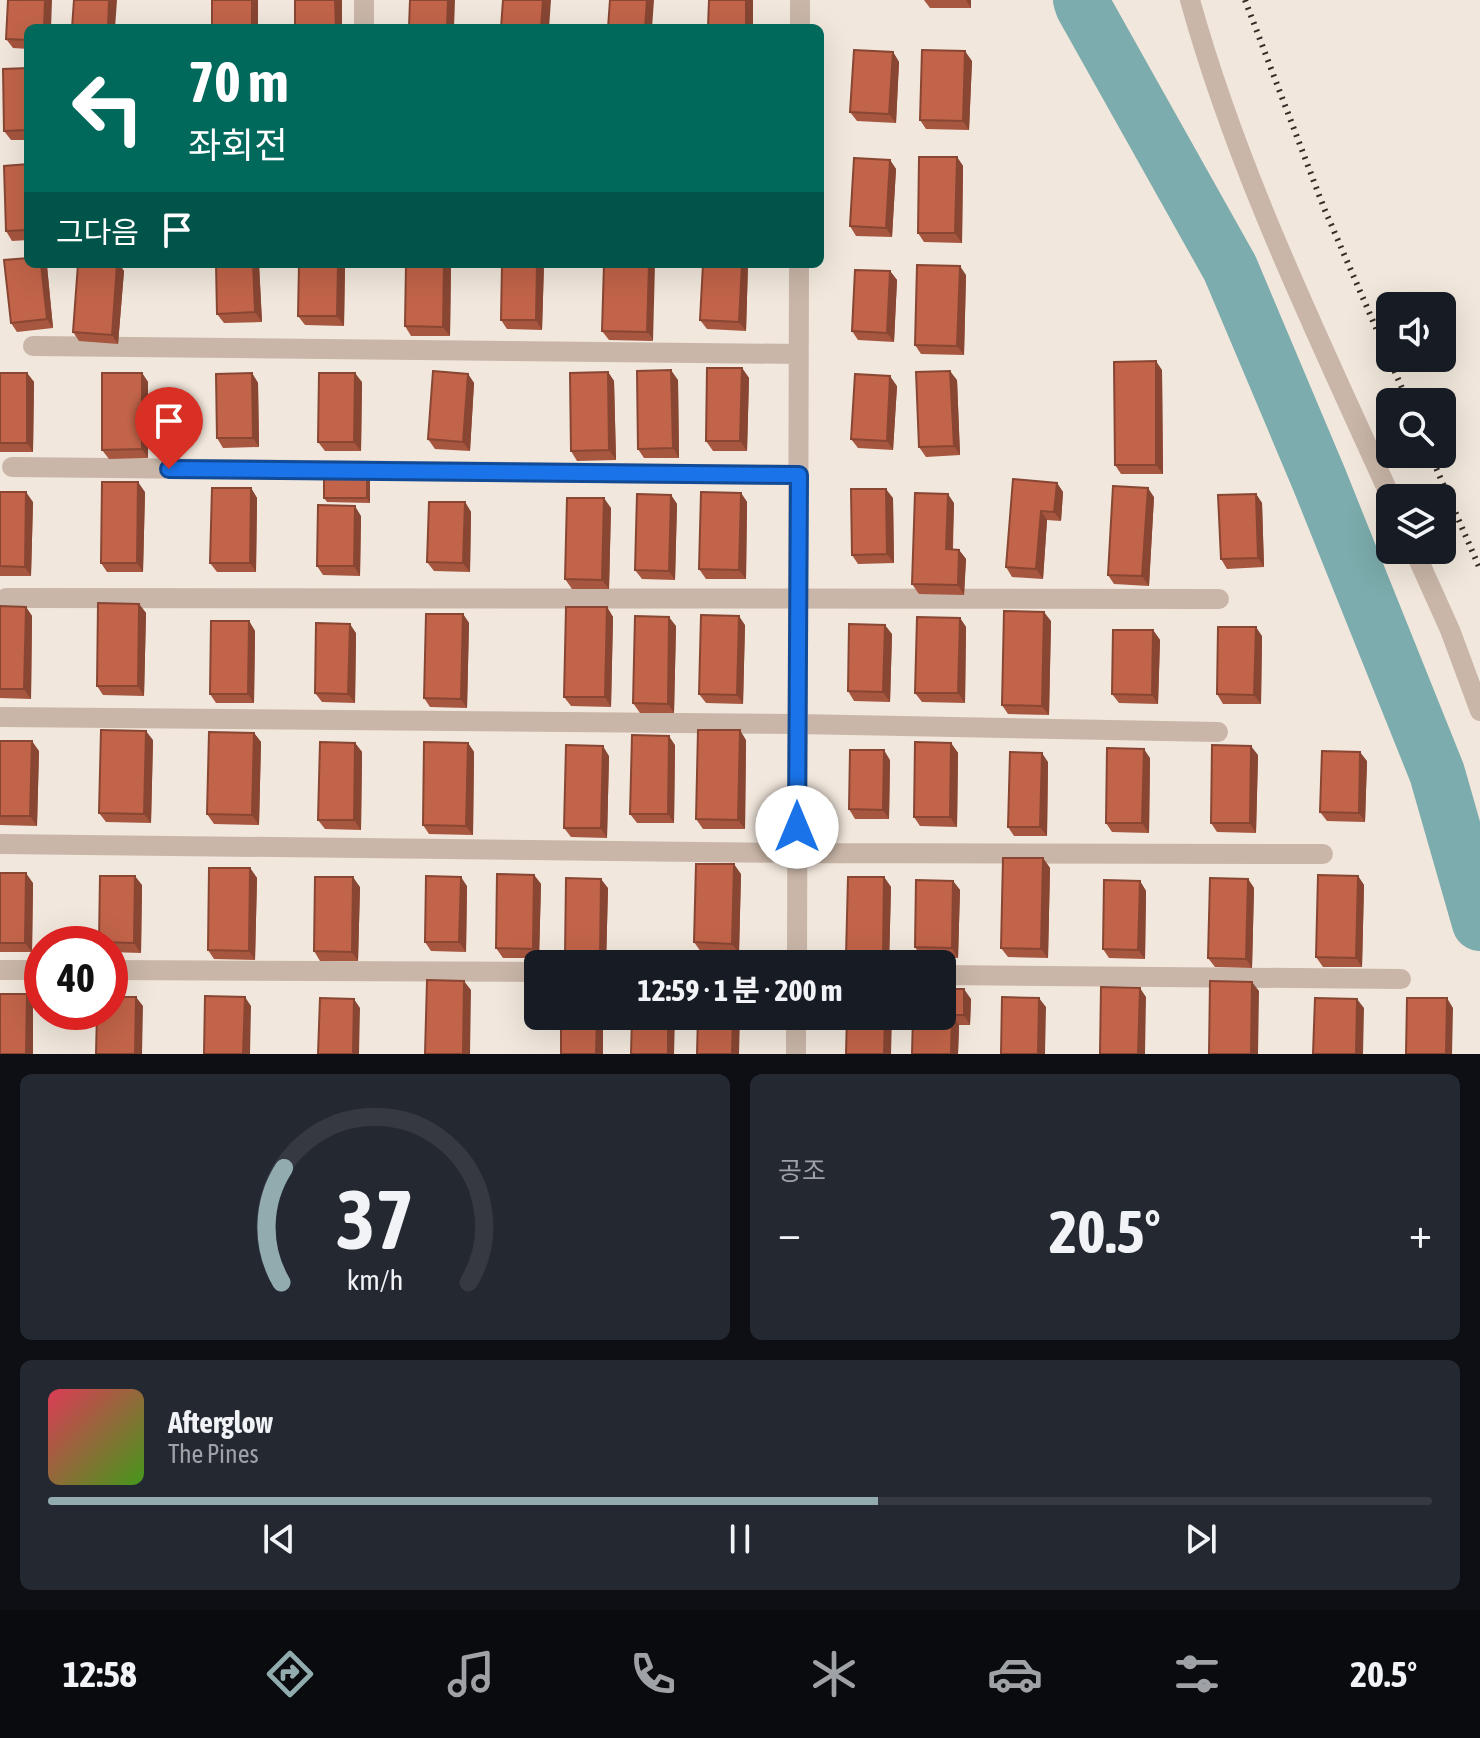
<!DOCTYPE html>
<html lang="ko">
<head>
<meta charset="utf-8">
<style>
  :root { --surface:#171b24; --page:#242831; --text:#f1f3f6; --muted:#9ea1a6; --line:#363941; --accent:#92abae }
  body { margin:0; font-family:"Asap Condensed","Noto Sans KR",sans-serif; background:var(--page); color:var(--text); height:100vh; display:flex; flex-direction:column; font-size:30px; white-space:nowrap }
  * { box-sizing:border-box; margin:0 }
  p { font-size:26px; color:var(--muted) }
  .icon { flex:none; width:44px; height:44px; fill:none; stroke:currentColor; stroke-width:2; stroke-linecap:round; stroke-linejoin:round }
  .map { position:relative; height:1054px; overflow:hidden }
  .details { display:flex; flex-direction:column; gap:20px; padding:20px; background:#0d0f14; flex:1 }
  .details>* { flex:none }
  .banner { position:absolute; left:24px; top:24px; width:800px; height:244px; border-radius:12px; box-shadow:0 8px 32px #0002; background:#00695c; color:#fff; overflow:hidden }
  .buttons { position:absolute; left:1376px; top:292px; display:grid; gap:16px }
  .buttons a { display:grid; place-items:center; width:80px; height:80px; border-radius:12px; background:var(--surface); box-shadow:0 8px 32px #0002; font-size:40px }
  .speed { position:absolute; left:24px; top:926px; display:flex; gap:16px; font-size:40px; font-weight:700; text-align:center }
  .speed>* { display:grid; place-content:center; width:104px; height:104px; border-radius:50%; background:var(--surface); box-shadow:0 8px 32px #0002; line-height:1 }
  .speed .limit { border:12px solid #d22; background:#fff; color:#111 }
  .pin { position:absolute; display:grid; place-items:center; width:68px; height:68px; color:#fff; margin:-82px -34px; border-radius:50% 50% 50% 0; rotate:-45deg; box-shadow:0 0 8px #0007 }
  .pin .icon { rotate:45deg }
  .me { position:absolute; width:88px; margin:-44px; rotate:0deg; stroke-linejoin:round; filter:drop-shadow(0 0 6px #0008) }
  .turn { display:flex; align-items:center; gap:28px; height:168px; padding:0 32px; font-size:36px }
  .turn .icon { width:104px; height:104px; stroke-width:2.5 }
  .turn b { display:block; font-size:56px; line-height:68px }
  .then { display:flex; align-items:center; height:76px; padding:0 32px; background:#0003; gap:16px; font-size:30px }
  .big { font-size:60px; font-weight:700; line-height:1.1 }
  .details .card { flex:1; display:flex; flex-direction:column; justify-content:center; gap:12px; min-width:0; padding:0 28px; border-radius:12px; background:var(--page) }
  .details .dial { align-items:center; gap:0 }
  .dial svg { height:208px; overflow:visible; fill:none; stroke:var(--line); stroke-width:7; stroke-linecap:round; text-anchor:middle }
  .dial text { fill:var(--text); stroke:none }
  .song { display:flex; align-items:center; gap:24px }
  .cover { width:96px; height:96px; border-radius:12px; background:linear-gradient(135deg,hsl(350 70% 55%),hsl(100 70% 35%)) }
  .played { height:8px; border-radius:4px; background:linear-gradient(90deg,var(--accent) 60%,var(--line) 60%) }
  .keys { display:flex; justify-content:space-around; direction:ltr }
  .heat { display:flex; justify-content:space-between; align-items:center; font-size:44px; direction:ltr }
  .details .tiles { flex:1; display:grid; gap:20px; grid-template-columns:1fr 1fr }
  .card:last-child { grid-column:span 2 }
  .trip { position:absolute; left:524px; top:950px; width:432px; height:80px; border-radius:12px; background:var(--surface); box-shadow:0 8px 32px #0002; font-weight:700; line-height:80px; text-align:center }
  .dock { display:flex; height:128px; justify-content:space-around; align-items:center; background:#090b0e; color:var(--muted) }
  .dock .icon { width:56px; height:56px }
  .dock .on { color:var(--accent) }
  .dock b { font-size:36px; color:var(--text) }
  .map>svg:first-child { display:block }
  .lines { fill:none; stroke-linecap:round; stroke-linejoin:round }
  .river { stroke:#7cacad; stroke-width:56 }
  .minor { stroke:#c9b6a8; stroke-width:20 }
  .rail { stroke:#362c28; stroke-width:6; stroke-dasharray:2 6; stroke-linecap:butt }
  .wall { fill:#a7563f }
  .shaded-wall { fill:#884633 }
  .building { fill:#c26449; stroke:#884633; stroke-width:2 }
  .route-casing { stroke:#114b97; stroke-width:20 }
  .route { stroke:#1a73e8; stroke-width:14 }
</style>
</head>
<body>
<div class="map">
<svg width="1480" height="1054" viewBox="0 0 1480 1054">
  <rect width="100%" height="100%" fill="#f1e7dc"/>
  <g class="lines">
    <path class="river" d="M1081 0 1083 6 1230 268 1319 479 1437 773 1480 923"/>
    <path class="minor" d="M364 0V28
      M1190 0C1238 173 1317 334 1391 498
      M800 28V0
      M33 346 799 354
      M12 467 799 475
      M1414 550 1450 630 1480 711
      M6 598 1219 599
      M0 717 798 724 1218 732
      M0 844 797 853 1323 854
      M797 964 799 264
      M0 970H42
      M110 970 538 972
      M942 975 1401 979
      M796 1054V1016"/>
    <path class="rail" d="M1245 0 1324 208 1408 402
      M1430 454 1480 569"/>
  </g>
  <path class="wall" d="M924 0H971V8H930Z
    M28 28V49L13 48 6 39Z
    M893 52 899 62 896 123 857 121 850 112Z
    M972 61 969 130 926 129 920 120Z
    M28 68V140H11L4 131Z
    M957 157 963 166 962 243 924 242 918 233Z
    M890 160 896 169 892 237 856 236 850 226Z
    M28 164V240L12 241 6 231Z
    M78 264H119L124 271 118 344 79 341 73 332Z
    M259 264 262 322 224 323 217 314Z
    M299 264H345L344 326 305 325 298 316Z
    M406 264H451L450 336H411L405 326Z
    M502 264H544L542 330 507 329 501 320Z
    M604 264 653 341 609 340 602 331Z
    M703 264H748L746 331 707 329 700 320Z
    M47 266 53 328 17 332 11 323Z
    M890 271 897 280 894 342 858 340 852 331Z
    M966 275 964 355 921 354 915 345Z
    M742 368 749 378 747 451H713L706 441Z
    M1162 370 1163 474H1121L1115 465Z
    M608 372 614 381 616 460 577 461 571 451Z
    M0 373H27L34 382 33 452H0Z
    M142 373 148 382V458L109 459 102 450Z
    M252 373 258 383 259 447 223 448 217 438Z
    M468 374 474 383 470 451 435 449 428 439Z
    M678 380 679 458H644L638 449Z
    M957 380 960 455 926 457 919 447Z
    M362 382 361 451H325L318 442Z
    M897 386 893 450 858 448 851 439Z
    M367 477 370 481V503L327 502 324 498Z
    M1057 483 1063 492 1061 521 1047 520 1043 579 1012 577 1006 567Z
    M251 488 257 498 256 572H217L210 563Z
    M0 492 33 502 31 576H0Z
    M145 492 143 572H107L101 563Z
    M741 493 747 502 746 579H706L699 569Z
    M1256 494 1262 503 1264 567 1227 569 1221 559Z
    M671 495 677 504 675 580 642 579 635 570Z
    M1154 497 1149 586 1114 584 1108 575Z
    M893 498 894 563 858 564 852 555Z
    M465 502 471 512 470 572 434 571 427 562Z
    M954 503 953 550H959L966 559 964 595 919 594 912 584Z
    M611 508 609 589H572L565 579Z
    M361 516 360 576 323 575 317 566Z
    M139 604 146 613 144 696 103 695 97 686Z
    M0 606 26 607 32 616 31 699 0 698Z
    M607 607 613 617 611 707 571 706 564 697Z
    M463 614 469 623 467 708 430 707 424 698Z
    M960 618 966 627 965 703 922 702 915 693Z
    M249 621 255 631 254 703H216L210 694Z
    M1051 621 1049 715 1008 714 1002 705Z
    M745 625 743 704 706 703 699 694Z
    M676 626 674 713H640L633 703Z
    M1153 630 1160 640 1158 704 1119 703 1112 694Z
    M356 633 355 703 322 702 315 693Z
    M892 634 890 702 854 701 848 691Z
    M1262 636 1261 704H1223L1217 694Z
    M254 733 261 742 259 825 214 824 207 814Z
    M153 740 151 823 106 822 99 813Z
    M746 740 745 829H703L696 819Z
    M0 741 39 751 37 826 0 825Z
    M355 743 362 752 361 830 325 829 318 820Z
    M468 743 474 752 473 835 429 834 423 825Z
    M951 743 958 753 957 827 920 826 914 817Z
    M675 745 674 823H637L630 814Z
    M1258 755 1256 833 1217 832 1211 823Z
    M609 756 607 838 571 837 564 828Z
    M1150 758 1149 833 1112 832 1106 823Z
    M890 760 889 819H855L849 809Z
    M1367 761 1365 822 1327 821 1320 812Z
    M1048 762 1047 836H1014L1008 827Z
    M1043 858 1050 868 1048 958 1008 957 1001 948Z
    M250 868 257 878 255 960 214 959 208 950Z
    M0 873 33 883 32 952H0Z
    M741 874 739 953 701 952 694 942Z
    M534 875 541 884 539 958H503L496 948Z
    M1358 876 1364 885 1362 967H1323L1316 957Z
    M884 877 891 887 889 964H851L846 957Z
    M1248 879 1254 888 1252 968 1215 967 1208 958Z
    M953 881 960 890 958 958 921 957 915 947Z
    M1140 881 1146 891 1145 959 1109 958 1103 949Z
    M142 885 141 953 110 952V944H100L99 942Z
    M467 886 466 952 431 951 425 942Z
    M360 887 358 961H320L314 951Z
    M608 888 606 964H569L565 957Z
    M971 999 970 1025H959L958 1054H912Z"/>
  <path class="shaded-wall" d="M45 0H52L51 28H44Z
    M109 0H117L115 28H108Z
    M252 0H258V28H252Z
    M335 0H342V28H336Z
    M448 0H455L454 28H447Z
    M543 0H551L549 28H541Z
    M647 0H654L652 28H645Z
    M746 0H753V28H746Z
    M966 0H971V8Z
    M965 51 972 61 969 130 963 121Z
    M893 52 899 62 896 123 889 114Z
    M957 157 963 166 962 243 955 233Z
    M890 160 896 169 892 237 886 228Z
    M41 264H45L47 266 53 328 47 319Z
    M117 264H119L124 271 118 344 112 335Z
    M253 264H259L262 322 255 312Z
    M338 264H345L344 326 337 316Z
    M444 264H451L450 336 443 327Z
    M537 264H544L542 330 536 320Z
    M649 264H655L653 341 647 332Z
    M742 264H748L746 331 739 322Z
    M960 266 966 275 964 355 957 346Z
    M890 271 897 280 894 342 887 333Z
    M1156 361 1162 370 1163 474 1156 465Z
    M742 368 749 378 747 451 740 441Z
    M671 370 678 380 679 458 673 448Z
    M950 371 957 380 960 455 954 446Z
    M608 372 614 381 616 460 609 450Z
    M27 373 34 382 33 452 27 443Z
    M142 373 148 382V458L142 449Z
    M252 373 258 383 259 447 253 438Z
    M355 373 362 382 361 451 354 442Z
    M468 374 474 383 470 451 463 442Z
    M890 376 897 386 893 450 887 441Z
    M367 477 370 481V503L367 498Z
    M138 482 145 492 143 572 137 563Z
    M1057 483 1063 492 1061 521 1054 512Z
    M251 488 257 498 256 572 250 563Z
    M1148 488 1154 497 1149 586 1142 576Z
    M886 489 893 498 894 563 887 554Z
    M26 492 33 502 31 576 25 567Z
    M741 493 747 502 746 579 739 570Z
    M948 494 954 503 952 559 946 549Z
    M1256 494 1262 503 1264 567 1258 558Z
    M671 495 677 504 675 580 669 571Z
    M604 498 611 508 609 589 602 580Z
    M465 502 471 512 470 572 463 563Z
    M355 506 361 516 360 576 354 566Z
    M1041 511 1047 520 1043 579 1036 569Z
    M959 550 966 559 964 595 958 585Z
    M139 604 146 613 144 696 138 686Z
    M26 607 32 616 31 699 24 689Z
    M607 607 613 617 611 707 605 697Z
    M1044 612 1051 621 1049 715 1042 706Z
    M463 614 469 623 467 708 461 699Z
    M739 616 745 625 743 704 737 695Z
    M669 617 676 626 674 713 668 704Z
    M960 618 966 627 965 703 958 693Z
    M249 621 255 631 254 703 248 694Z
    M350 624 356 633 355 703 348 694Z
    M885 625 892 634 890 702 883 692Z
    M1256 627 1262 636 1261 704 1254 695Z
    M1153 630 1160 640 1158 704 1152 695Z
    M740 730 746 740 745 829 738 820Z
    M146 731 153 740 151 823 144 814Z
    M254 733 261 742 259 825 252 815Z
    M669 736 675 745 674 823 668 814Z
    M32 741 39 751 37 826 30 816Z
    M355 743 362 752 361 830 354 820Z
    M468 743 474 752 473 835 466 826Z
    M951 743 958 753 957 827 950 817Z
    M603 746 609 756 607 838 601 828Z
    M1251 746 1258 755 1256 833 1250 823Z
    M1144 749 1150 758 1149 833 1142 823Z
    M884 750 890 760 889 819 883 810Z
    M1360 752 1367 761 1365 822 1359 813Z
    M1042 753 1048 762 1047 836 1040 827Z
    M1043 858 1050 868 1048 958 1041 949Z
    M734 864 741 874 739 953 732 944Z
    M250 868 257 878 255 960 249 951Z
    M26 873 33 883 32 952 25 943Z
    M534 875 541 884 539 958 533 949Z
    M135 876 142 885 141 953 134 943Z
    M1358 876 1364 885 1362 967 1356 958Z
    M353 877 360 887 358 961 352 952Z
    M461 877 467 886 466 952 459 942Z
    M884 877 891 887 889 964H887L883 958Z
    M601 879 608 888 606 964H604L600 958Z
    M1248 879 1254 888 1252 968 1246 959Z
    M953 881 960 890 958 958 952 948Z
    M1140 881 1146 891 1145 959 1138 950Z
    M464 981 471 990 470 1054H463Z
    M1252 982 1259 991 1258 1054H1251Z
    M1140 988 1146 997 1145 1054H1138Z
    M964 989 971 999 970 1025 964 1015Z
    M27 994 33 1004V1054H26Z
    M136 997 143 1006 142 1054H135Z
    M245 997 251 1006 250 1054H243Z
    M1039 998 1046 1007 1045 1054H1038Z
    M1447 998 1453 1008 1452 1054H1446Z
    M354 999 360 1008 359 1054H353Z
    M1357 999 1364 1008 1363 1054H1356Z
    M952 1015 959 1025 958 1054H951Z
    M597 1016H603V1054H596Z
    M668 1016H675L674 1054H668Z
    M733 1016H740L739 1054H732Z
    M885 1016H892L891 1054H884Z"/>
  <path class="building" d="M8 0H45L44 28H28V40L6 39Z
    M74 0H109L108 28H72Z
    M212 0H252V28H212Z
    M295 0H335L336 28H295Z
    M410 0H448L447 28H409Z
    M503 0H543L541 28H501Z
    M610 0H647L645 28H608Z
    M709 0H746V28H708Z
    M854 50 893 52 889 114 850 112Z
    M922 50 965 51 963 121 920 120Z
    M28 68V130L4 131 3 69Z
    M919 157H957L955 233H918Z
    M854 158 890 160 886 228 850 226Z
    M28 164V230L6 231 4 166Z
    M28 258V264H41L47 319 11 323 4 260Z
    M78 264H117L112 335 73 332Z
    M216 264H253L255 312 217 314Z
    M299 264H338L337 316H298Z
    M406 264H444L443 327 405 326Z
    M502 264H537L536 320H501Z
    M604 264H649L647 332 602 331Z
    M703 264H742L739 322 700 320Z
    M917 265 960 266 957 346 915 345Z
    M855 270 890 271 887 333 852 331Z
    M1156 361V465H1115L1114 362Z
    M707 368H742L740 441H706Z
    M671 370 673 448 638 449 637 371Z
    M433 371 468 374 463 442 428 439Z
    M950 371 954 446 919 447 916 372Z
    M608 372 609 450 571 451 570 373Z
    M0 373H27V443H0Z
    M102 373H142V449L102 450Z
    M252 373 253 438H217L216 374Z
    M319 373H355L354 442H318Z
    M855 374 890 376 887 441 851 439Z
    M324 476 367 477V498H324Z
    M1013 479 1057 483 1054 512 1041 511 1036 569 1006 567Z
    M102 482H138L137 563H101Z
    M1113 486 1148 488 1142 576 1108 575Z
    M212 488H251L250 563H210Z
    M851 489H886L887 554 852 555Z
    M0 492H26L25 567 0 566Z
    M701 492 741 493 739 570 699 569Z
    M915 493 948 494 946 549 959 550 958 585 912 584Z
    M637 494 671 495 669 571 635 570Z
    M1256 494 1258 558 1221 559 1218 495Z
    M567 498H604L602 580 565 579Z
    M429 502H465L463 563 427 562Z
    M318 505 355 506 354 566H317Z
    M98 603 139 604 138 686H97Z
    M0 606 26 607 24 689H0Z
    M566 607H607L605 697H564Z
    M1004 611 1044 612 1042 706 1002 705Z
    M426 614H463L461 699 424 698Z
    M701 615 739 616 737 695 699 694Z
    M635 616 669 617 668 704 633 703Z
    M917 617 960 618 958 693H915Z
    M211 621H249L248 694H210Z
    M316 623 350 624 348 694 315 693Z
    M849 624 885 625 883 692 848 691Z
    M1218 627H1256L1254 695 1217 694Z
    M1113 630H1153L1152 695 1112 694Z
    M101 730 146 731 144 814 99 813Z
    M698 730H740L738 820 696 819Z
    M209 732 254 733 252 815 207 814Z
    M632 735 669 736 668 814H630Z
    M0 741H32L30 816H0Z
    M320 742 355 743 354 820H318Z
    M424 742 468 743 466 826 423 825Z
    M915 742 951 743 950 817H914Z
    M566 745 603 746 601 828H564Z
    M1212 745 1251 746 1250 823H1211Z
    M1107 748 1144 749 1142 823H1106Z
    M850 750H884L883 810 849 809Z
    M1322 751 1360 752 1359 813 1320 812Z
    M1010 752 1042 753 1040 827H1008Z
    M1003 858H1043L1041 949 1001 948Z
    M696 864H734L732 944 694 942Z
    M209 868H250L249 951 208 950Z
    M0 873H26L25 943H0Z
    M497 874 534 875 533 949 496 948Z
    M1318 875 1358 876 1356 958 1316 957Z
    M100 876H135L134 943 99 942Z
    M426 876 461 877 459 942H425Z
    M315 877H353L352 952 314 951Z
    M848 877H884L883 958 846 957Z
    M566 878 601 879 600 958 565 957Z
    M1210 878 1248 879 1246 959 1208 958Z
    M916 880 953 881 952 948 915 947Z
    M1104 880 1140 881 1138 950 1103 949Z
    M427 980 464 981 463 1054H425Z
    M1210 981 1252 982 1251 1054H1209Z
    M1101 987 1140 988 1138 1054H1100Z
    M942 989H964V1015H952L951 1054H912L913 1016H942Z
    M0 994H27L26 1054H0Z
    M205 996 245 997 243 1054H204Z
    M110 997H136L135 1054H96L97 1012H110Z
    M1002 997 1039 998 1038 1054H1001Z
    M320 998 354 999 353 1054H318Z
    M1315 998 1357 999 1356 1054H1313Z
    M1407 998H1447L1446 1054H1406Z
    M561 1016H597L596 1054H561Z
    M632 1016H668V1054H631Z
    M698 1016H733L732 1054H697Z
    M847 1016H885L884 1054H846Z"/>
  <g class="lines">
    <g class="route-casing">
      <path id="route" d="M169 469 799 475 797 827"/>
    </g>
    <use href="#route" class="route"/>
  </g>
</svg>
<div class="buttons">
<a><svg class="icon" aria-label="sound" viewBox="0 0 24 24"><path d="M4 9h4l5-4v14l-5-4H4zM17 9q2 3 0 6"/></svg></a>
<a><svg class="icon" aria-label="search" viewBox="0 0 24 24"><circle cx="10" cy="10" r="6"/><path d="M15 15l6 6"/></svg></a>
<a><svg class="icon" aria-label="layers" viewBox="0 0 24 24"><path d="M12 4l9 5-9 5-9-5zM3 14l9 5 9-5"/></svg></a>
</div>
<div class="speed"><div class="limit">40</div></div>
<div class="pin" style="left:169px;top:469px;background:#d93025"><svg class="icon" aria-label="arrive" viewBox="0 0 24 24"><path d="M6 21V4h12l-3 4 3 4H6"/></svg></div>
<svg class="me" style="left:797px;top:827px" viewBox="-20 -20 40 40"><circle r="19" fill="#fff"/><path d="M0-13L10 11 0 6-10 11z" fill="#1a73e8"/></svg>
<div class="trip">12:59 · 1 분 · 200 m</div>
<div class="banner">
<div class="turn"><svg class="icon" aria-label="left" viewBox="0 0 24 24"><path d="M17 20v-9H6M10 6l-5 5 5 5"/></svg><div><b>70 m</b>좌회전</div></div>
<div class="then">그다음<svg class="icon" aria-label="arrive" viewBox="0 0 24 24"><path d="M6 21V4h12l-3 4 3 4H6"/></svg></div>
</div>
</div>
<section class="details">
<div class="tiles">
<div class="card dial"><svg viewBox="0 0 100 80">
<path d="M14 69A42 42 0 1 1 86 69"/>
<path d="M14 69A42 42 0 0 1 15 25" stroke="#92abae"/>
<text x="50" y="56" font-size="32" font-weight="700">37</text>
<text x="50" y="72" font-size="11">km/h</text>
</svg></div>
<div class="card"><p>공조</p>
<div class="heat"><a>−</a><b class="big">20.5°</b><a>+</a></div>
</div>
<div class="card">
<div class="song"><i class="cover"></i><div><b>Afterglow</b><p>The Pines</p></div></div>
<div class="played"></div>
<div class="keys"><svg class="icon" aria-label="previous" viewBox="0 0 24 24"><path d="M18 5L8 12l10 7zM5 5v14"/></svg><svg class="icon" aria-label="pause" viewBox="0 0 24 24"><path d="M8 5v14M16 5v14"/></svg><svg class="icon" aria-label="next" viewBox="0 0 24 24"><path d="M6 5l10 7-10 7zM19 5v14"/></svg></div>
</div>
</div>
</section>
<nav class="dock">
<b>12:58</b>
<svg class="icon on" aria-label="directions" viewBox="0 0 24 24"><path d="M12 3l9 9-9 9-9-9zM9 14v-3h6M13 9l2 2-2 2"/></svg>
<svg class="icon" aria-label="music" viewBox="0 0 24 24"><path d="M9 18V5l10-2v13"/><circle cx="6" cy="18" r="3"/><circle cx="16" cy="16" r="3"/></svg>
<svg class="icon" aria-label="phone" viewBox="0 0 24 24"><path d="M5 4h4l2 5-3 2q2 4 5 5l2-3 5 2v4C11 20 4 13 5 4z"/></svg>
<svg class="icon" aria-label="climate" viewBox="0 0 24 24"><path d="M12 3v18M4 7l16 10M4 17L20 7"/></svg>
<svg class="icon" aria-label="car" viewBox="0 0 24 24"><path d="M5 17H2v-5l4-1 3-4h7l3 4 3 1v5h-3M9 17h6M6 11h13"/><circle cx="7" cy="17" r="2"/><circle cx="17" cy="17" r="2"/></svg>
<svg class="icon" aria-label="filters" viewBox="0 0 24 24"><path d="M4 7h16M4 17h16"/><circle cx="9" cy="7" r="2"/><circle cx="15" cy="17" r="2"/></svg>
<b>20.5°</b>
</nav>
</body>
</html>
